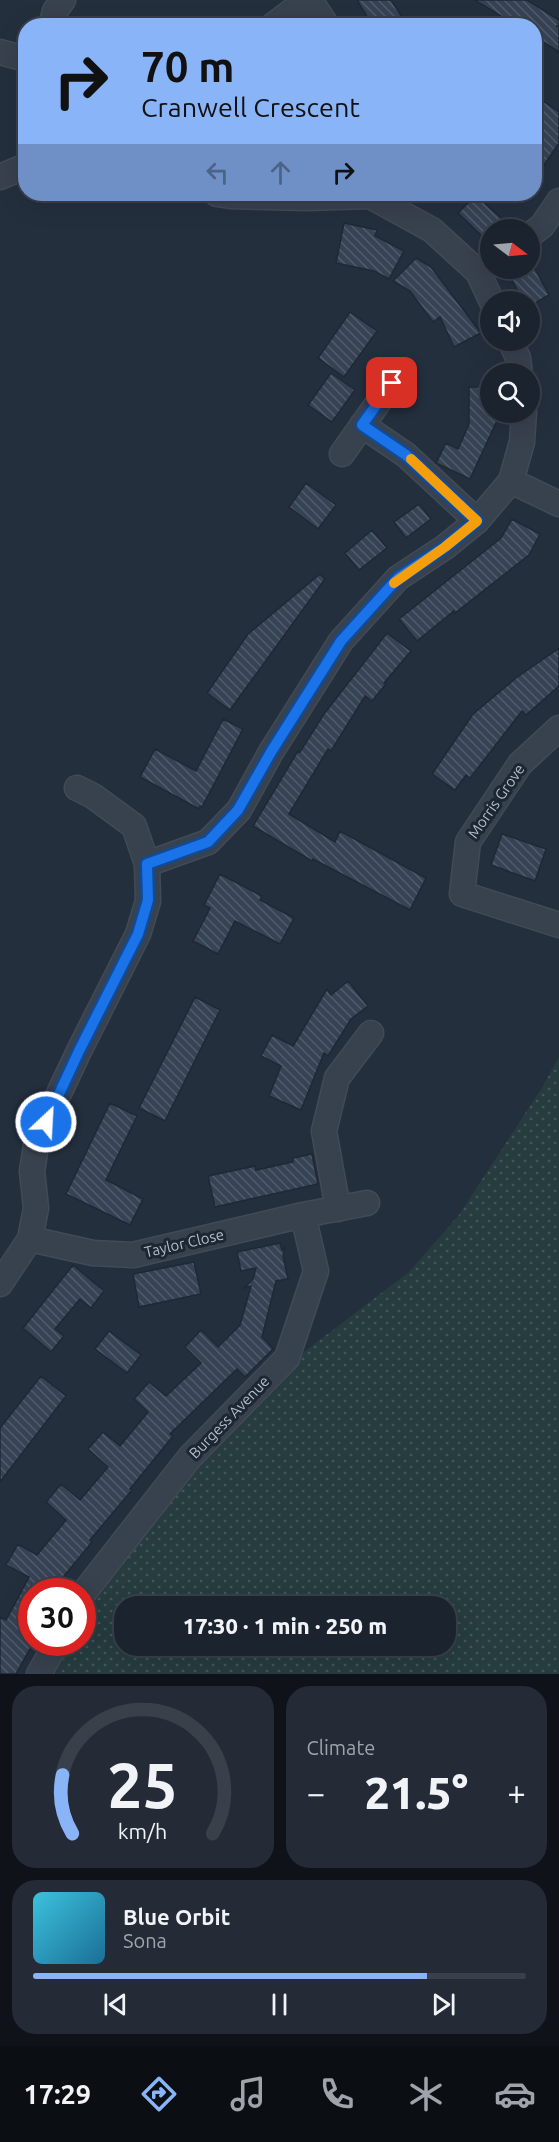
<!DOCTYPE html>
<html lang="en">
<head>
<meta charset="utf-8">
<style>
  :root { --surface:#1b232e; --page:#242b36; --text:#f1f3f6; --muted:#a0a4aa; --line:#39404a; --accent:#8ab4f8 }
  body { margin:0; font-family:Ubuntu,sans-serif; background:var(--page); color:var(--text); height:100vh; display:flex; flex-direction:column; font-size:22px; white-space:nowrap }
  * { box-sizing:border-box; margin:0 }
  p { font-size:20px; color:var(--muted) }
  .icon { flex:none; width:33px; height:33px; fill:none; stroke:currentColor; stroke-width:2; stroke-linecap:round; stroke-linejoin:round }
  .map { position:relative; height:1674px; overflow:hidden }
  .drawer { display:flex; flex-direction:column; gap:12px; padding:12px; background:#0f1319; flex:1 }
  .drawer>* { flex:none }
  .guide { position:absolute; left:18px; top:18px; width:524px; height:183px; border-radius:24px; box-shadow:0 6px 24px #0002,0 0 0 2px var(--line); background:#8ab4f8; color:#111; overflow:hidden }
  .needle { width:39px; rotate:106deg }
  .tools { position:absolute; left:480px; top:219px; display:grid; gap:12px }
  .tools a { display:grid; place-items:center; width:60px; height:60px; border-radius:50%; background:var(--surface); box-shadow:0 6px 24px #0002,0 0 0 2px var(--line); font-size:30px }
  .speed { position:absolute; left:18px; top:1578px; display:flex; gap:12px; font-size:30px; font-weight:700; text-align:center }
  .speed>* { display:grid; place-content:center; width:78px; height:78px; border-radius:50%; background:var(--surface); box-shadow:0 6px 24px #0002,0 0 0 2px var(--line); line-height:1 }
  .speed .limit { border:9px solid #d22; background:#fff; color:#111 }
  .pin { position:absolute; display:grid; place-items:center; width:51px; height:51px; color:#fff; margin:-26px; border-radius:12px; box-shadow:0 3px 9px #0006 }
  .me { position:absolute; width:66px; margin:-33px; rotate:25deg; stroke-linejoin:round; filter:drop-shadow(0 0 4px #0008) }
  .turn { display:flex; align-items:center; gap:21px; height:126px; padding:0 24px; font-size:27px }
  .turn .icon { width:78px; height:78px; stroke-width:2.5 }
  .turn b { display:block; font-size:42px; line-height:51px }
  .lanes { display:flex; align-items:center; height:57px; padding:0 24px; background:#0003; justify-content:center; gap:30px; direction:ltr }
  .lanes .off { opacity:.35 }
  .big { font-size:45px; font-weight:800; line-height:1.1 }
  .drawer .tile { flex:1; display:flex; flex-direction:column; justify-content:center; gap:9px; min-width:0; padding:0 21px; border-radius:24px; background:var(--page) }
  .drawer .dial { align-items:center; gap:0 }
  .dial svg { height:156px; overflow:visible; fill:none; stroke:var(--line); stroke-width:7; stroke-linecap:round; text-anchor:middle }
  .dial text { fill:var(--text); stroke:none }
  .song { display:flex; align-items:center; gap:18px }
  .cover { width:72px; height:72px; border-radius:9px; background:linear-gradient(135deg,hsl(190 70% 55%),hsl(200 70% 35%)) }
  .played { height:6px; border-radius:3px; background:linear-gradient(90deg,var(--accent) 80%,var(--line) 80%) }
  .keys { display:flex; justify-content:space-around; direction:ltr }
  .heat { display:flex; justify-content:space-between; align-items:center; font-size:33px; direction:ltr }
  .drawer .tiles { flex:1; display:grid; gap:12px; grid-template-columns:1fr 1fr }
  .tile:last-child { grid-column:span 2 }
  .trip { position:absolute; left:114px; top:1596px; width:342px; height:60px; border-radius:24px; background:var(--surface); box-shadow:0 6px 24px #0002,0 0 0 2px var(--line); font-weight:800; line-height:60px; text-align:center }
  .tabs { display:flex; height:96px; justify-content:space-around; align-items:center; background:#0b0e12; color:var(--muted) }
  .tabs .icon { width:42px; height:42px }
  .tabs .on { color:var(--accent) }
  .tabs b { font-size:27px; color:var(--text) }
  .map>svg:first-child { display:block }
  .green { fill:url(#green-dots); fill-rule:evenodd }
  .building { fill:url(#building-back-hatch); stroke:#1f2835; stroke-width:1.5 }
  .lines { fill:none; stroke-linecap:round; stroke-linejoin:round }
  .street-casing { stroke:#414a57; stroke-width:27 }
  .street { stroke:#38414e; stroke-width:24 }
  .route-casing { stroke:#114b97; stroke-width:15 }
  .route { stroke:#1a73e8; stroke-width:10 }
  .slow { stroke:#f59e0b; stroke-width:10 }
  .labels { text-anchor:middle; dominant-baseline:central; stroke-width:6; stroke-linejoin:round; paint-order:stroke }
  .street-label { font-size:15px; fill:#b4bcc9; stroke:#1d2633 }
</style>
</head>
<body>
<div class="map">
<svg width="559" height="1674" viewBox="0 0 559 1674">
  <defs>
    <pattern id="green-dots" width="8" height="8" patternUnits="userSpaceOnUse" patternTransform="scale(1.5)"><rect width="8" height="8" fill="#263c3f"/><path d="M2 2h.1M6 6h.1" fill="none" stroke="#435659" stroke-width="1.8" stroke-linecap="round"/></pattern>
    <pattern id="building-back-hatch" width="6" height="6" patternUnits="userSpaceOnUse" patternTransform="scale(1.5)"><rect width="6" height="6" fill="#364354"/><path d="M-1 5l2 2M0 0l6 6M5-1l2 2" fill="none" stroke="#515c6b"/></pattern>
  </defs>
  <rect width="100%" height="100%" fill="#242f3e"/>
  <path class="green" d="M559 1057V1674H55L72 1643 82 1642 83 1622 102 1586 207 1452 304 1352 409 1272 459 1215 543 1086ZM124 1606H446V1646H124Z"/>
  <path class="building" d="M357 0H391L408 26H373Z
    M475 0H527L559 20V26H556L559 27V52L534 36V26H517Z
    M543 101 559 112V143L534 180V115Z
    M476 195 502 219 484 238 458 213Z
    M344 223 377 230 375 236 404 251 389 279 374 271 336 263Z
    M416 258 431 267 481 333 454 347 440 317 433 322 410 291 393 281Z
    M533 265 549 295 530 306V302H524L510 277Z
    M350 312 377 331 344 377 318 358Z
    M331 373 355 390 332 422 308 405Z
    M469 387H490V412H501L470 479 436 463 446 443 458 449 469 424Z
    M306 483 336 505 318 529 289 507Z
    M419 504 431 519 406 538 394 522Z
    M512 519 540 534 529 555 455 613 454 611 417 641 399 619 501 538Z
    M372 530 387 548 359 570 345 553Z
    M320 574 325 579 230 710 207 693 248 634Z
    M387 633 411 651 384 683 386 684 372 701 365 696 331 751 328 749 289 814 335 842 340 831 426 878 410 910 313 859 312 861 253 826 298 751 300 752 324 714Z
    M559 648V686L526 715 522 711 470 778 466 775 455 790 432 774 473 714 516 678Z
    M223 719 243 729 202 807 200 806 199 809 140 777 155 749 196 771Z
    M502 834 546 849 535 881 491 865Z
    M220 874 262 896 260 900 294 918 280 944 235 921 218 954 193 941 210 908 204 905Z
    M348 981 368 1006 351 1019 328 1056 324 1053 301 1110 269 1096 281 1066 261 1056 272 1035 293 1046 327 989 331 995Z
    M195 997 220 1010 165 1121 139 1108Z
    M110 1103 137 1116 106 1180 143 1199 130 1225 66 1194Z
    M312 1154 318 1184 215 1207 208 1176 255 1166 256 1170 293 1162V1158Z
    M280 1243 282 1250 285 1247 283 1256 288 1279 276 1281 262 1337 273 1349 245 1377 237 1369 170 1434 173 1436 130 1489 132 1490 90 1540 92 1542 51 1592H32V1645L16 1674H0V1617L6 1620 29 1577 6 1565 18 1544 37 1555 66 1520 46 1502 61 1484 80 1500 108 1467 88 1449 103 1432 120 1446 148 1412 134 1399 149 1382 166 1396 201 1363 185 1347 201 1330 218 1347 240 1325 251 1286 244 1288 253 1279 256 1268 241 1271 237 1252Z
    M194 1262 201 1294 139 1307 133 1274Z
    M73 1265 104 1291 91 1308 80 1299 55 1329 64 1336 51 1352 23 1328Z
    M109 1331 141 1355 127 1373 95 1349Z
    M41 1376 66 1396 0 1482V1428Z"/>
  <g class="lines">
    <g class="street-casing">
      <path id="street" d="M310 0 327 26
        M51 26 55 11 63 0
        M272 26 307 0
        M0 52 26 59
        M0 177 26 166
        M217 194 230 196 307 198 370 196 432 230 478 272 492 302
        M530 235 542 226 559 201
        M510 340 518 358 520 374
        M362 425 406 455 477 521
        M342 454 392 383
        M511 481 559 504
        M559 728 520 764 468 842 462 894 559 925
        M147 864 208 842 239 810 271 752 341 641 398 578 445 547 477 521 511 481 522 442 524 412
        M338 1209 324 1131 337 1078 371 1033
        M30 1239 93 1253 133 1255 303 1215 367 1203
        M0 1284 30 1239 36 1208 32 1171 37 1140 79 1051 138 934 148 901 147 864 134 826 93 796 77 788
        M82 1595 190 1457 287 1358 316 1271 303 1215
        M39 1674 57 1642"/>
    </g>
    <use href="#street" class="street"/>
  </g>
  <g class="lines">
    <g class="route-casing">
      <path id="route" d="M46 1122 79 1051 138 934 148 900 147 864 208 842 238 810 271 752 341 641 398 578 445 547 477 521 406 455 362 425 392 383"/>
    </g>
    <use href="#route" class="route"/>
    <path class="slow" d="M394 583 445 547 477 521 411 459"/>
  </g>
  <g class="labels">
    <g class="street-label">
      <text transform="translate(496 801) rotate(-55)">Morris Grove</text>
      <text transform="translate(184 1243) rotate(-13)">Taylor Close</text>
      <text transform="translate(229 1417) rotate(-46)">Burgess Avenue</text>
    </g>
  </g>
</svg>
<div class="tools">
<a><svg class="needle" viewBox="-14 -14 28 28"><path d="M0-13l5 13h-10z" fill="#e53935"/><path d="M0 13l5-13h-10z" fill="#a0a4aa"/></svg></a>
<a><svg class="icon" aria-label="sound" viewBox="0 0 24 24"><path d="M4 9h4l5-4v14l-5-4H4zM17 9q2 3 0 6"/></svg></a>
<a><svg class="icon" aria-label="search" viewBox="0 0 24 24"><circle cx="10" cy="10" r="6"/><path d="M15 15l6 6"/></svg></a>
</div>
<div class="speed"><div class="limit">30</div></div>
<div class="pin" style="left:392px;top:383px;background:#d93025"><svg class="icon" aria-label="arrive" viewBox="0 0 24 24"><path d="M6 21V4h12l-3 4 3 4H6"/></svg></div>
<svg class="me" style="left:46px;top:1122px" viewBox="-20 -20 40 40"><circle r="17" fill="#1a73e8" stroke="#fff" stroke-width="3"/><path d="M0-11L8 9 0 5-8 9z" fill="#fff"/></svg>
<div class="trip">17:30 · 1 min · 250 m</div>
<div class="guide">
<div class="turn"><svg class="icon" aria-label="right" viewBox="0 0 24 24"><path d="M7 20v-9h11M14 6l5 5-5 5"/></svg><div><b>70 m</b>Cranwell Crescent</div></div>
<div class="lanes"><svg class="icon off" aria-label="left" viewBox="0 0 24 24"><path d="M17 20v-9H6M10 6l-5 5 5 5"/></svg><svg class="icon off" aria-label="ahead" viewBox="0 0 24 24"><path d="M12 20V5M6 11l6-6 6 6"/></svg><svg class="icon" aria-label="right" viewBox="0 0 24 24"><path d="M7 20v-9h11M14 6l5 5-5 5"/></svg></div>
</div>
</div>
<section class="drawer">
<div class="tiles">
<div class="tile dial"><svg viewBox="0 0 100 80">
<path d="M14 69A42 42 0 1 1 86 69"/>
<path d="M14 69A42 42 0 0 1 9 39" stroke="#8ab4f8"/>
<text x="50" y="56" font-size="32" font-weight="700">25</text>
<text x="50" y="72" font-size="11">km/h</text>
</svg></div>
<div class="tile"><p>Climate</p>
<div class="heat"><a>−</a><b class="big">21.5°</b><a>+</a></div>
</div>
<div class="tile">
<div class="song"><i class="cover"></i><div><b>Blue Orbit</b><p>Sona</p></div></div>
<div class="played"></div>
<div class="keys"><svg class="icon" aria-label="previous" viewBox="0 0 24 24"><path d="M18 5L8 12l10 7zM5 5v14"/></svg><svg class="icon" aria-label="pause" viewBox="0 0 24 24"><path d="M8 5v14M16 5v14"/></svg><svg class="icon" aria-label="next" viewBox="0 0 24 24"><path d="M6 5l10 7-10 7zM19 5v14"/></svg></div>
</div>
</div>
</section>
<nav class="tabs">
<b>17:29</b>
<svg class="icon on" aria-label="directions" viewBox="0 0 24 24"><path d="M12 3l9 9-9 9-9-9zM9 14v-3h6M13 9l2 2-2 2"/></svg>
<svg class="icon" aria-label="music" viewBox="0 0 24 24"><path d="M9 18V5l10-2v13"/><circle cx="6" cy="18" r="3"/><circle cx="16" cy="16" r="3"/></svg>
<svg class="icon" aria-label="phone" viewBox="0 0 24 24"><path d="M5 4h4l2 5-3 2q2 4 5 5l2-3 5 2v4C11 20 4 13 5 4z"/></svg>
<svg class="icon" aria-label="climate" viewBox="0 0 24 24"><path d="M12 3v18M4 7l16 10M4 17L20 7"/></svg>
<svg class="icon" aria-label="car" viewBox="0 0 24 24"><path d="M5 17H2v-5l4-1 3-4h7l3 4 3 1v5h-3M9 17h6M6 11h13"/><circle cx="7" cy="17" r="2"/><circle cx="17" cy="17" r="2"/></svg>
</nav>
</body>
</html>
